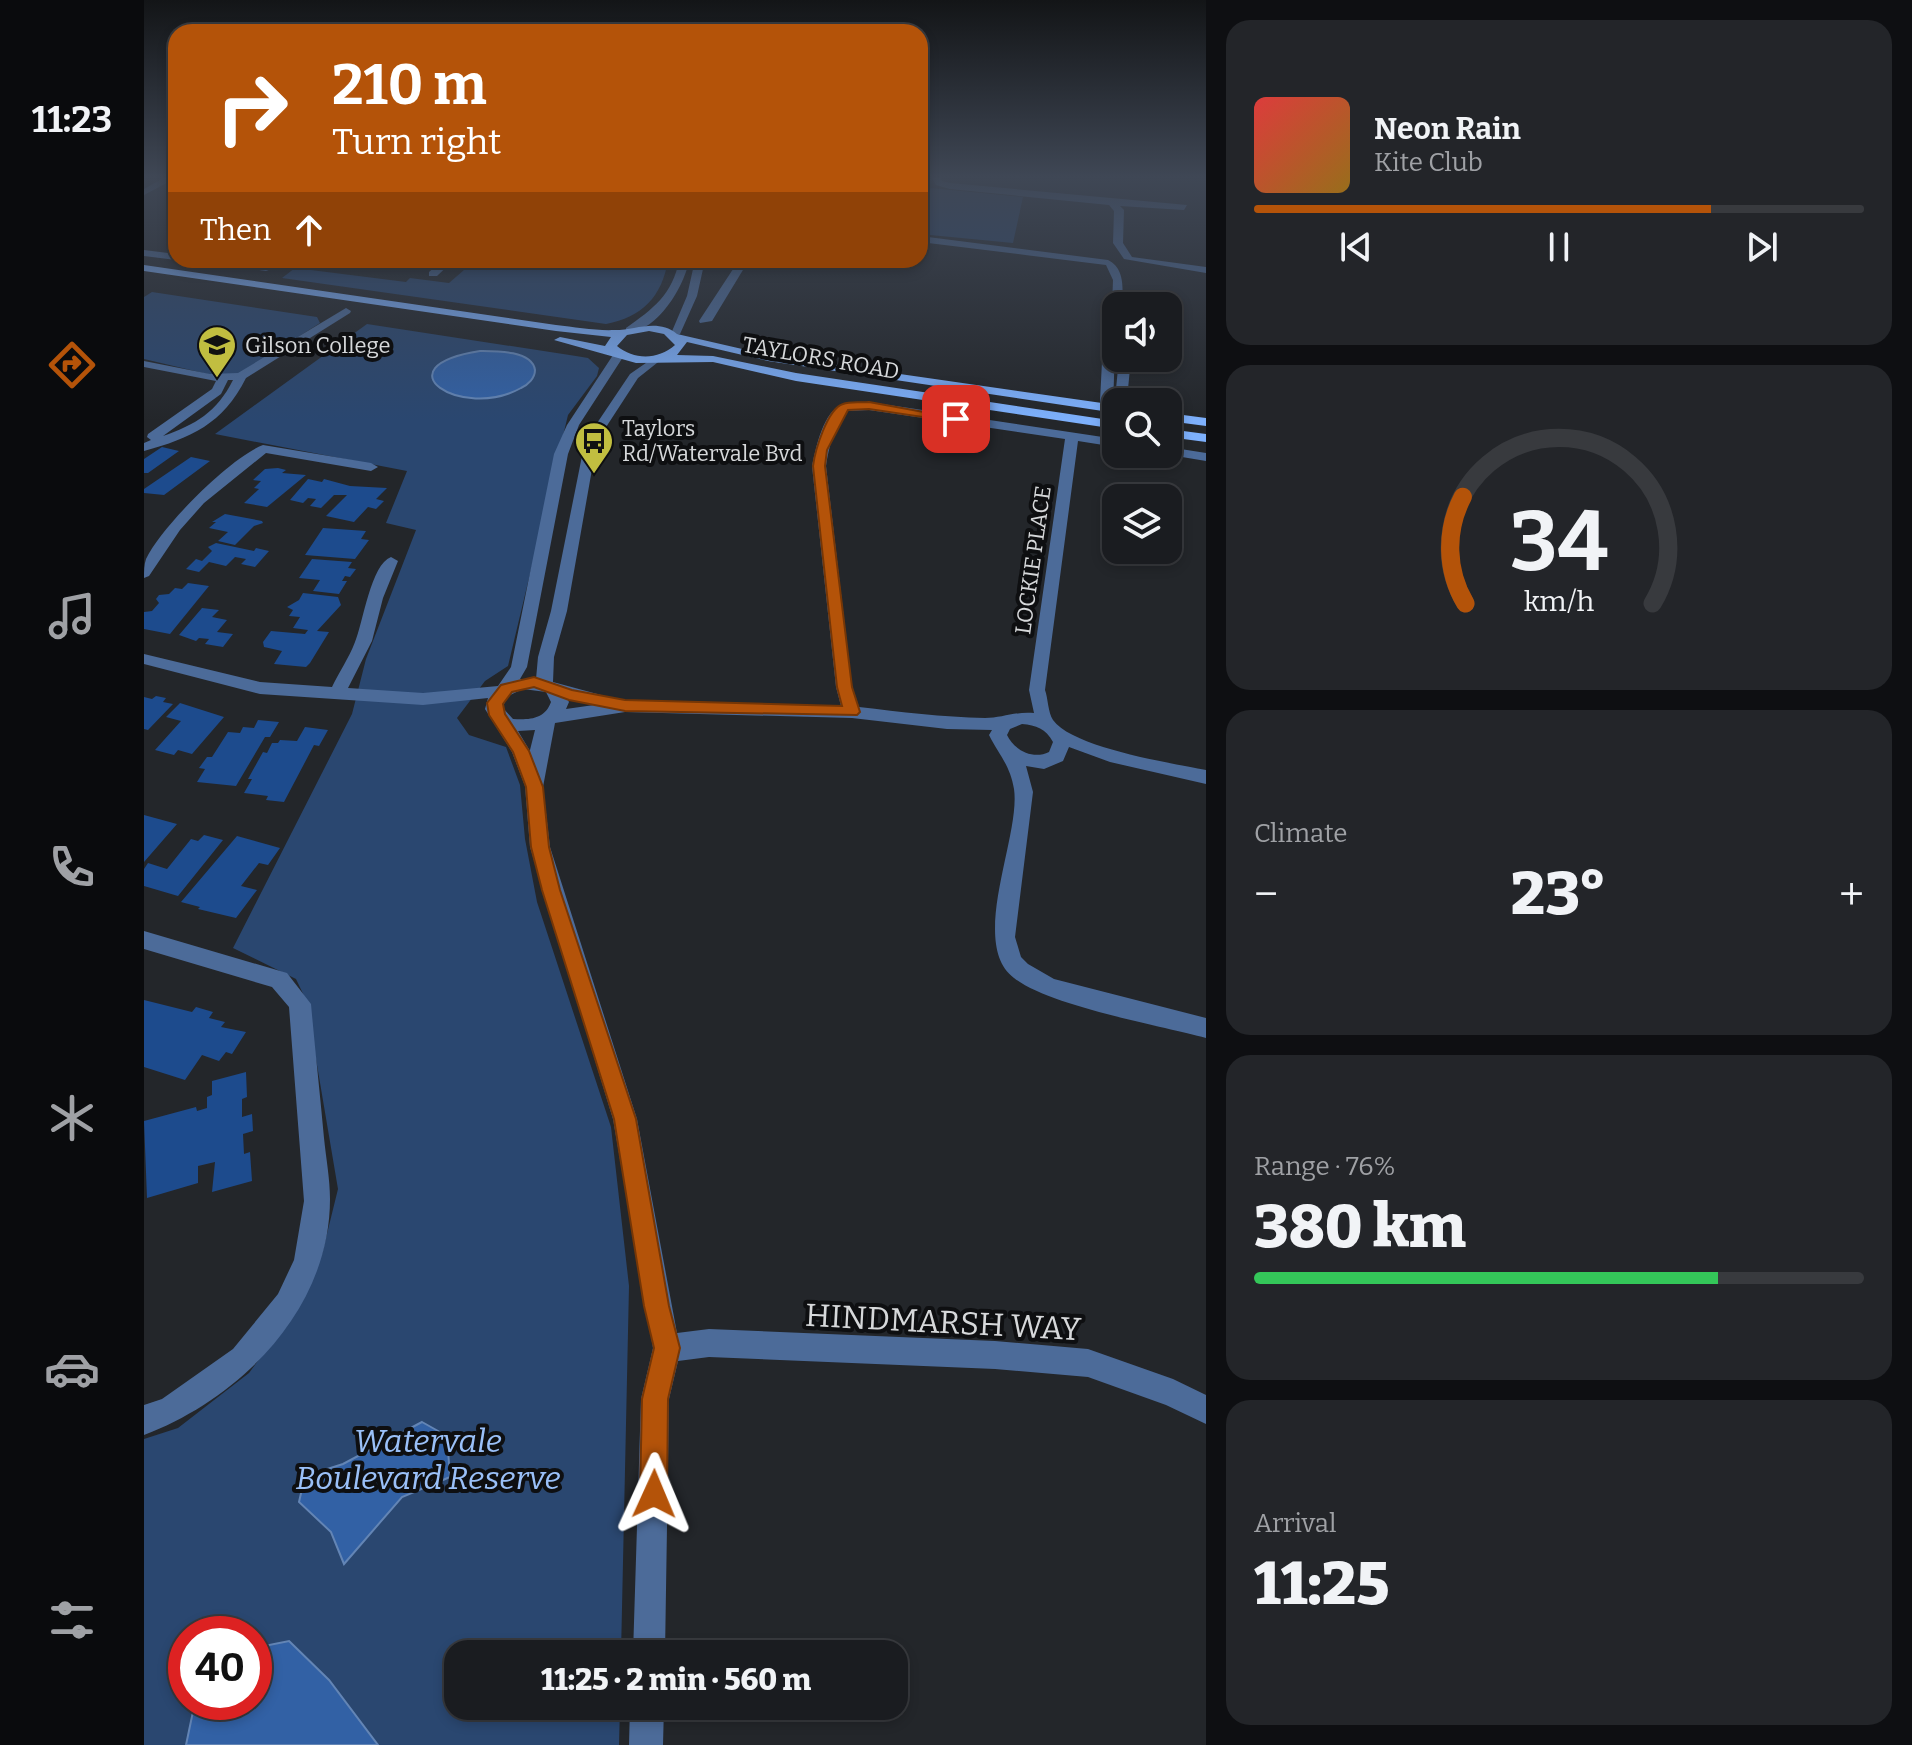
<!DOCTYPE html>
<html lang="en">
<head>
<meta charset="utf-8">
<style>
  :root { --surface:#1a1c20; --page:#232529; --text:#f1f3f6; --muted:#9fa1a5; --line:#383a3e; --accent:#b45309 }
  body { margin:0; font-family:Bitter,serif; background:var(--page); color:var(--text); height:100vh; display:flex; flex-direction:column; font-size:30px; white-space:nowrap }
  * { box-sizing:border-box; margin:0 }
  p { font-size:26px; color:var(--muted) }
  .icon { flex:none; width:44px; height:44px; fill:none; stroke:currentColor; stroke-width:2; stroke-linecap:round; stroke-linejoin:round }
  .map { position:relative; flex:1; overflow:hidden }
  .panel { display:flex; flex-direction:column; gap:20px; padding:20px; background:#0e0f12; width:706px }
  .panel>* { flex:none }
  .top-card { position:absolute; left:24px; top:24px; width:760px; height:244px; border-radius:24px; box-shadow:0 4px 12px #0003,0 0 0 2px var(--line); background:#b45309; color:#fff; overflow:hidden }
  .fabs { position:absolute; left:958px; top:292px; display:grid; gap:16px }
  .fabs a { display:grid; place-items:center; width:80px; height:80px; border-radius:16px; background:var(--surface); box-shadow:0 4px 12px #0003,0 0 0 2px var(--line); font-size:40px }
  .speed { position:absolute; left:24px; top:1616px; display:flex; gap:16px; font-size:40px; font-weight:700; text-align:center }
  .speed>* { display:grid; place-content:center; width:104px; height:104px; border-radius:50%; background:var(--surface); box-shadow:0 4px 12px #0003,0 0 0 2px var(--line); line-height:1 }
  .speed .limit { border:12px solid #d22; background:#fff; color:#111 }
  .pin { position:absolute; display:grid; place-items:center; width:68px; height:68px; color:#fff; margin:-34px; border-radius:16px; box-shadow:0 4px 12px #0006 }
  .me { position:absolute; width:88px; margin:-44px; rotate:1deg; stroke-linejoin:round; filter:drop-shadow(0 0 6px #0008) }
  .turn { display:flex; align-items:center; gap:28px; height:168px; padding:0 32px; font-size:36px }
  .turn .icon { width:104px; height:104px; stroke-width:2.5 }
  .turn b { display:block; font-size:56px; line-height:68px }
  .then { display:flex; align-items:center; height:76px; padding:0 32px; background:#0003; gap:16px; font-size:30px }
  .big { font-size:60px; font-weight:800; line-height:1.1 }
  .panel .card { flex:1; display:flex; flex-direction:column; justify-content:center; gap:12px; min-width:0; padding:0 28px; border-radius:24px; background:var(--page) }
  .panel .dial { align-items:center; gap:0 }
  .dial svg { height:208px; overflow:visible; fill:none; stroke:var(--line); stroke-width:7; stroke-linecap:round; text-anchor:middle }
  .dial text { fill:var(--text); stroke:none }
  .song { display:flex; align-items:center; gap:24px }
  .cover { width:96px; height:96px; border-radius:12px; background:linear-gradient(135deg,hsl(0 70% 55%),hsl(40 70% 35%)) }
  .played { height:8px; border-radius:4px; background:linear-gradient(90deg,var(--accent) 75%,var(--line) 75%) }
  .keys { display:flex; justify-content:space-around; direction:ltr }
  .heat { display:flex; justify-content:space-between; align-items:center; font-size:44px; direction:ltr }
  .charge { height:12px; border-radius:6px; background:linear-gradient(90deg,#34c759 76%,var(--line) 0) }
  .trip { position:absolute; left:300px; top:1640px; width:464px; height:80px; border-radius:24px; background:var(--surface); box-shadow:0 4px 12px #0003,0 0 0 2px var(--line); font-weight:800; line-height:80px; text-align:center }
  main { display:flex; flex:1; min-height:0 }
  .tabs { display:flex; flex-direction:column; width:144px; justify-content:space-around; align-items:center; background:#0a0b0d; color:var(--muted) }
  .tabs .icon { width:56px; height:56px }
  .tabs .on { color:var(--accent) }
  .tabs b { font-size:36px; color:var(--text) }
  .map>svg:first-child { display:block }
  .green { fill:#2a4770; fill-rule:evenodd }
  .water { fill:#3261a5; stroke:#6385b5; stroke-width:2 }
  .building { fill:#1d4b8d }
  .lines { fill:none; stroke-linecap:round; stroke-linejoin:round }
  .minor { fill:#4c6b99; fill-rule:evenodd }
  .major { fill:#7db0fc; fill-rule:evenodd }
  .route { fill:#b45309; stroke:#753606; stroke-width:2 }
  .labels { text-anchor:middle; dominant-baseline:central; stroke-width:8; stroke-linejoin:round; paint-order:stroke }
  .far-poi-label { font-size:22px; fill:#d6d8da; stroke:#0e0f11; text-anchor:start }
  .far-street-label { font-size:22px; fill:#d6d8da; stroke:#0e0f11 }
  .near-street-label { font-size:32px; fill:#d6d8da; stroke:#0e0f11 }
  .near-park-label { font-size:32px; font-style:italic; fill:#9ac0f8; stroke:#0e0f11 }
</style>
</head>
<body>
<main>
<nav class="tabs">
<b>11:23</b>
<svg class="icon on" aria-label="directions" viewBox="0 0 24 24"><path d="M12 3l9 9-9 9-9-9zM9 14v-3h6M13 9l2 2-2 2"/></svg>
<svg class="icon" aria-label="music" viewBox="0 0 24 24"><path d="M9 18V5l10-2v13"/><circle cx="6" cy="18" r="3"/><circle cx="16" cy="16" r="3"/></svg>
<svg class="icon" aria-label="phone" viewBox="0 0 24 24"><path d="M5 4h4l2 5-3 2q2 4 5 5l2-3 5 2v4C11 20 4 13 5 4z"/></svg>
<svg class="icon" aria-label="climate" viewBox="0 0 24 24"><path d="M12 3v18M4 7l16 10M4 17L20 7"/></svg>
<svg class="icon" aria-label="car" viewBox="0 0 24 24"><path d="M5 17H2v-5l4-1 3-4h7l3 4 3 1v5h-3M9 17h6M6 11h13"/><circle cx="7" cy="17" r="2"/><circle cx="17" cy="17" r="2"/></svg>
<svg class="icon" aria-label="filters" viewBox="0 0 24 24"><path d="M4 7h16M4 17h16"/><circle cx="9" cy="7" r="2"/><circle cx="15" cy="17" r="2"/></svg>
</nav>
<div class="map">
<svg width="1062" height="1745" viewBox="0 0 1062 1745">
  <rect width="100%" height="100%" fill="#23262a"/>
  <path class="green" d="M776 187 879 197 869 243 776 234Z
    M319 260H524C518 297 498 317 462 324L138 278 151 268 262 282 266 278 305 283 320 270 314 264Z
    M8 292 173 317 176 323 96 374 72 376 0 359V297Z
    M223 324 432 356 444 358 455 368 453 376 424 415 364 666 341 681 313 718 325 735 362 747 376 785 381 839 393 902 467 1127 485 1286 477 1654H314V1706H476L475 1745H0V1439L34 1428 105 1373 157 1302 178 1254 194 1189 162 1000 152 979 89 948 208 714 222 659 272 530 242 523 263 471 71 434ZM42 1634H110V1702H42Z"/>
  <path class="water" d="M336 351C350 351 388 350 391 370 391 378 384 385 377 388 318 421 234 367 336 351Z
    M278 1422 303 1436 306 1477 258 1497 200 1564 187 1532 155 1502 161 1476 199 1464Z
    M145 1641 185 1680 234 1745H42L51 1702H110V1648Z"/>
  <path class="building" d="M18 447 35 451 4 473H0V459Z
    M47 457 66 461 20 495 0 493V489Z
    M134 468 142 470 138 473 162 475 123 507 100 503 115 489 110 488 117 481 109 480 121 469Z
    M164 479 178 482 180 479 206 486 243 488 232 499 240 501 232 509 224 507 210 522 182 516 203 495H190L177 508 166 506 172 499 164 498 159 503 146 500Z
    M81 514 118 521 119 523 110 526 91 545 74 541 84 532 65 528 72 522H68Z
    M179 528 222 531 217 539 225 540 211 559 161 555Z
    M72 543 110 551 112 548 125 551 111 567 97 564 102 559 91 557 82 566 65 562 55 572 42 569 52 559 58 561 68 551 64 547Z
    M168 559 208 562 204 568 212 569 206 577 201 576 198 581H203L195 594 169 591 176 580 155 578Z
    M44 583 65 586 26 634 0 629V612L8 611 15 603 12 599 15 595 25 594 31 588 38 589Z
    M159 593 194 597 197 605 173 631 185 632 166 663 162 667 130 664 138 651 120 647 119 642 127 631 161 634 164 630 149 628 156 617 145 616 149 610 143 607 155 600Z
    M58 608 75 610 68 617 83 620 73 632 89 634 79 647 61 644 65 639 55 638 52 641 35 635Z
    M12 696 22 698 19 702 29 704 4 730 0 729V697L8 699Z
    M36 703 80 717 48 754 34 750 30 755 11 750 37 721 22 717Z
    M114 720 135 722 126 737H121L92 786 53 782 61 769 55 768 63 757H68L84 732 96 733 99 727 110 728Z
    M161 727 184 730 175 746 170 745 140 802 122 800 124 796 100 793 108 779H104L119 752 123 753 128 743H134L136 740 153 741Z
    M0 815 33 824 0 862Z
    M60 835 79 840 34 896 0 886V869L4 863 23 869 47 839 54 841Z
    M93 836 136 848 124 865 115 863 97 886 113 890 92 918 54 909 56 907 37 902Z
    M0 1000 48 1012 52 1007 69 1012 65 1018 81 1022 77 1027 102 1032 88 1054 82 1052 75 1061 58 1055 41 1080 0 1067Z
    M102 1072 103 1097 98 1099V1117L108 1114 109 1131 99 1134 100 1154 106 1152 108 1181 68 1192 71 1162 54 1166V1183L3 1198 0 1121 52 1107 53 1111 63 1108V1097L68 1095V1081Z"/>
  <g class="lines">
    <path class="minor" d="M23 176 32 178 0 195V189Z
      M787 176H795L798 181 806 183 1043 205 1040 210 976 206 980 210 979 243 988 257 1062 267V273L980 259 969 243 970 211 965 205 806 189 792 185Z
      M776 236 964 260C981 268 979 289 978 306H972V309L968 306 969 280 962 265 776 242Z
      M0 250 32 254V260L0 256Z
      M47 260 121 265 152 260 122 271Z
      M299 260H310L293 276H285V272Z
      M535 260H545C541 286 512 334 482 332V328C509 309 529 294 535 260Z
      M551 260H561L553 296 536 334 526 336 543 296Z
      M595 260H605L568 321 556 323 555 321Z
      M202 308 207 311 206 313 102 378C79 424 47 438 0 451V443L7 440 3 437 4 434 68 389 72 381 0 367V361L66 374 94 373ZM84 380H89C73 412 51 425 19 436L77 394Z
      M972 315 969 408 963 412 959 411 956 401 959 342 967 318Z
      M471 352 481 354 435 425 424 454 383 667 376 679H392L394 657 407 611 441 441 486 374 512 356 518 359 494 378 453 441 423 611 410 657 409 682 468 698 470 702 697 706 692 687 668 466C672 448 679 411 699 404 706 401 717 403 725 402L972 439V447L934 441 901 690C904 698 904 713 909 720 929 748 1027 763 1062 770V784L966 762 925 747 919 761 900 769 882 766 889 792 871 937 877 957 884 964 910 979 1062 1018V1038C1014 1025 906 1006 870 978 824 943 877 837 870 789 866 765 855 755 845 735L848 730 803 729 708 718 481 712 411 723 399 787 406 847 493 1119 533 1333 565 1329 851 1341 944 1349 1029 1379 1062 1395V1424L1022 1405 944 1377 851 1369 565 1357 534 1361 525 1399 521 1654H489L497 1399 509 1348 469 1119 386 847 381 786 368 752 341 709 344 698 279 705 116 694 0 664V654L116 682 188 687C195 672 205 658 211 642 219 623 227 564 247 557L254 561 239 598 228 641 204 688 279 693 354 686 367 667 410 454 423 425ZM725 410 921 439 885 690 890 713C873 711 858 718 841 718 798 717 757 712 715 707L708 687 682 466C685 446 690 426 704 411ZM379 689 402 692 407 702C401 719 386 720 369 719L359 708 362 697ZM422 697 450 705 422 709 425 702ZM878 724C892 725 902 729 909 742L905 752C889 760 870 750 863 735L866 729ZM391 730 386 750V751L374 731Z
      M975 358H987L984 389 991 402H979L972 389Z
      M119 445 227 463 234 467 227 471 122 453 60 503 36 530 5 576 0 578C0 571 0 565 2 559 17 527 87 457 119 445Z
      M1024 447 1062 453V461L1020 454H1024Z
      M0 931 143 973 167 1004C171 1049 176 1094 180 1138 182 1158 186 1179 186 1199 186 1309 97 1398 0 1435V1405L18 1399 89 1349 134 1294 150 1260 160 1201 145 1007 128 987 0 949Z
      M486 1706H520L519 1745H485Z"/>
    <path class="major" d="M0 265 412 325C431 327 452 331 471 330 492 330 514 318 533 334L624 355 972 405V413L624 361 543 342 533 355 569 356 652 373 972 421V429L652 381 569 362 492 363 410 340 416 337 461 346 467 337 412 331 0 271ZM505 331 520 334 531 345C514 360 490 360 473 346L483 335Z
      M1024 413 1062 418V426L1024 421Z
      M1024 429 1062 434V442L1024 437Z"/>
  </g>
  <linearGradient id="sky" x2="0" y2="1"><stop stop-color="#131517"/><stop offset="0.42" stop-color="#3f4755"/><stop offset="1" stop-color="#3f4755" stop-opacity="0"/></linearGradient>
  <rect width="1062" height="421" fill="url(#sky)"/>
  <path class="route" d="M725 402 818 419 812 422 725 409 704 410 683 450 681 466 708 687 716 712 713 715 481 711 425 700 390 687 368 692 359 704 361 714 385 751 399 787 405 847 416 890 492 1119 525 1306 536 1348 524 1399 523 1494 519 1504 510 1508 500 1504 496 1494 498 1399 510 1348 500 1306 470 1119 398 890 387 847 382 787 369 752 345 715 343 703 357 685 390 677 428 690 481 700 698 706 693 687 669 466C671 451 683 409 699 404 706 401 717 403 725 402Z"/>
  <defs>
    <g id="school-pin" transform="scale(2)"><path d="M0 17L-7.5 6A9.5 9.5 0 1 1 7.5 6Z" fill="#c1be40" stroke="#0e0f11"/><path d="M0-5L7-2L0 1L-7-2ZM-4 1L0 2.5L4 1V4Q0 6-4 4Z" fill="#111"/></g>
    <g id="bus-pin" transform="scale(2)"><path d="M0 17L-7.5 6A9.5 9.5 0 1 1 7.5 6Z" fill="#c1be40" stroke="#0e0f11"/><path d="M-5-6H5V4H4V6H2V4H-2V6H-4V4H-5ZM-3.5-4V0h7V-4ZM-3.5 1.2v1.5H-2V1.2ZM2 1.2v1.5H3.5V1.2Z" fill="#111"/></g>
  </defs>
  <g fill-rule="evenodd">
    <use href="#school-pin" x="73" y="345"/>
    <use href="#bus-pin" x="450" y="441"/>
  </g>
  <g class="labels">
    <g class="far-poi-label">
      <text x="101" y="345">Gilson College</text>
      <text x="478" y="428">Taylors<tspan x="478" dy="25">Rd/Watervale Bvd</tspan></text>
    </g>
    <g class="far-street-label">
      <text transform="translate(677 358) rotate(10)">TAYLORS ROAD</text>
      <text transform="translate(889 560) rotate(-82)">LOCKIE PLACE</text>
    </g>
    <g class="near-street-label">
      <text transform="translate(799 1322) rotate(3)">HINDMARSH WAY</text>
    </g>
    <g class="near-park-label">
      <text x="284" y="1441">Watervale<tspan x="284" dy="37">Boulevard Reserve</tspan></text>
    </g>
  </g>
</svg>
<div class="fabs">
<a><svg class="icon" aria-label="sound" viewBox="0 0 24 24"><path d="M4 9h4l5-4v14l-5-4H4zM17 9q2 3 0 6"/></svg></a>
<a><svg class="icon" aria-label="search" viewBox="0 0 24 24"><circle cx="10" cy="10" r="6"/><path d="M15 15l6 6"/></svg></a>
<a><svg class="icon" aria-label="layers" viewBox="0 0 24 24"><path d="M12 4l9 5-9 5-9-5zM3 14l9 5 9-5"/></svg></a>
</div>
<div class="speed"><div class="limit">40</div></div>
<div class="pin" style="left:812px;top:419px;background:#d93025"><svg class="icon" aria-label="arrive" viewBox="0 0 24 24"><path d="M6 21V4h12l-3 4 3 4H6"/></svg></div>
<svg class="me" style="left:510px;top:1494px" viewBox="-20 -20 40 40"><path d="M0-17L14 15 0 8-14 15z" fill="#b45309" stroke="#fff" stroke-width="4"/></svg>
<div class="trip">11:25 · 2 min · 560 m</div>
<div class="top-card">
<div class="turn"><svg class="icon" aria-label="right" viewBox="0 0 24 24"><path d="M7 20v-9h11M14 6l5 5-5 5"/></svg><div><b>210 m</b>Turn right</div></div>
<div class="then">Then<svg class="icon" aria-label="ahead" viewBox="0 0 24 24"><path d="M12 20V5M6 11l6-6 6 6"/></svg></div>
</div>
</div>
<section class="panel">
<div class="card">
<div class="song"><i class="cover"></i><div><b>Neon Rain</b><p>Kite Club</p></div></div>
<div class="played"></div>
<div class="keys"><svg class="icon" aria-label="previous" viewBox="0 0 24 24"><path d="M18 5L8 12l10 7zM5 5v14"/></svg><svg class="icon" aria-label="pause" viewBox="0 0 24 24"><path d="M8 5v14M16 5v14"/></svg><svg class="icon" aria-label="next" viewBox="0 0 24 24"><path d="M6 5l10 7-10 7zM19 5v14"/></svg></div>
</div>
<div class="card dial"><svg viewBox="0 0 100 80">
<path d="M14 69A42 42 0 1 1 86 69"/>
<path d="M14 69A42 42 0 0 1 13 28" stroke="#b45309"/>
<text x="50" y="56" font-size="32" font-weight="700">34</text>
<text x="50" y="72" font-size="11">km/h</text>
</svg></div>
<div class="card"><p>Climate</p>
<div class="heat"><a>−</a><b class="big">23°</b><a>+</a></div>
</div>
<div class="card"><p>Range · 76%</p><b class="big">380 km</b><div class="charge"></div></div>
<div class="card"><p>Arrival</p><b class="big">11:25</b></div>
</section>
</main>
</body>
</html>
